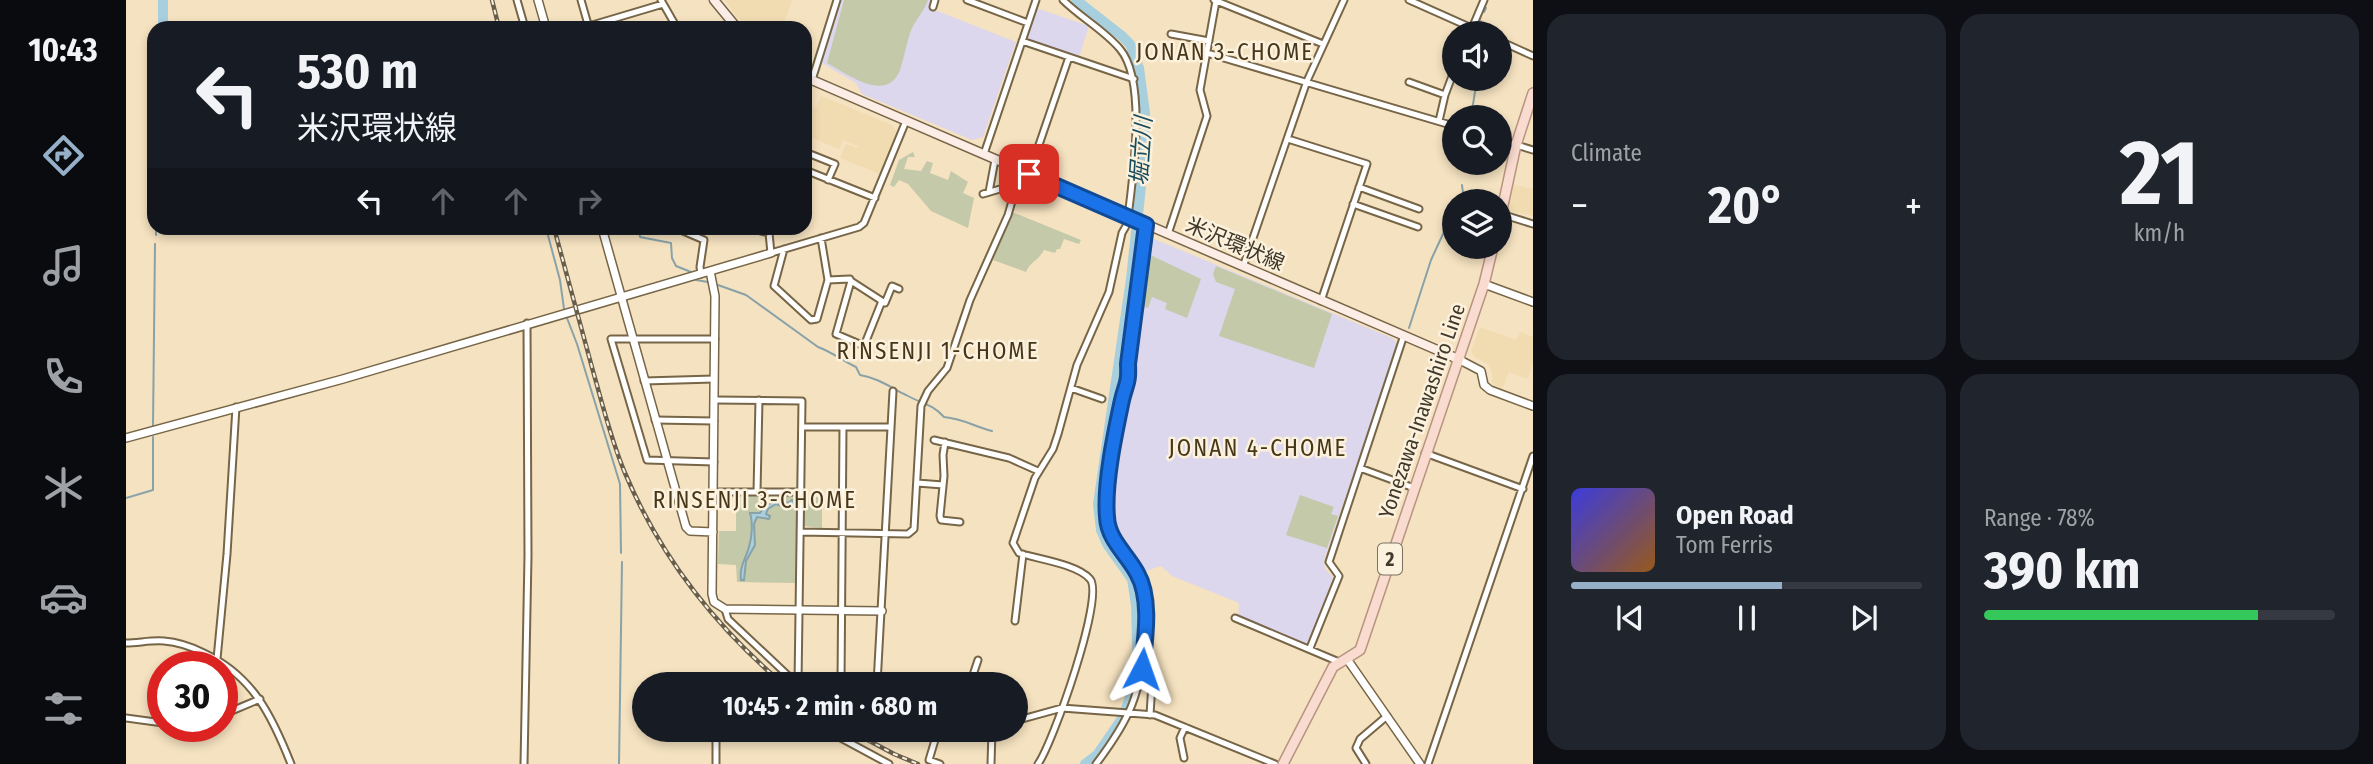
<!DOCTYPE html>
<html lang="en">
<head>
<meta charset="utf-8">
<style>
  :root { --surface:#171b24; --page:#20242c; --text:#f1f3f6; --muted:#9ea1a6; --line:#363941; --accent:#96b0ca }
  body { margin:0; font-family:"Fira Sans Condensed","Noto Sans JP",sans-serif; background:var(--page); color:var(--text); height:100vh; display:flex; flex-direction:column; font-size:26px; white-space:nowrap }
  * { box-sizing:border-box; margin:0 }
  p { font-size:23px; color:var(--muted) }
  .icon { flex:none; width:38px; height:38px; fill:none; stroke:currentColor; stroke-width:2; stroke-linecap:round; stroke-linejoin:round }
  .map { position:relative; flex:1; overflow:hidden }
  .sheet { display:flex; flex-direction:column; gap:14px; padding:14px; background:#0d0f14; width:840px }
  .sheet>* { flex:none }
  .guide { position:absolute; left:21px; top:21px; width:665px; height:214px; border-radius:21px; box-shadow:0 4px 10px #0003; background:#171b24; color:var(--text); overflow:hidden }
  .buttons { position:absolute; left:1316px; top:21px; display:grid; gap:14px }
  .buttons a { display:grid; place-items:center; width:70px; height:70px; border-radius:50%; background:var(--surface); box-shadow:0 4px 10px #0003; font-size:35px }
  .speed { position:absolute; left:21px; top:651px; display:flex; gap:14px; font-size:35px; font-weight:700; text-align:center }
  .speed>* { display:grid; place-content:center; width:91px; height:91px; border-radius:50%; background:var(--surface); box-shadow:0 4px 10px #0003; line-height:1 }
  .speed .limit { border:10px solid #d22; background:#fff; color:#111 }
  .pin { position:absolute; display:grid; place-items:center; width:60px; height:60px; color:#fff; margin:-30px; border-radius:14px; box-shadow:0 4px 10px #0006 }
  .me { position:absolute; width:77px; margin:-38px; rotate:4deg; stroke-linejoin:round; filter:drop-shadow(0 0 5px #0008) }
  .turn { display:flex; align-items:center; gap:24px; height:147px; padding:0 35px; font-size:32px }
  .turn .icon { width:91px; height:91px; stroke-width:2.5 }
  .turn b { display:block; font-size:49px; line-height:60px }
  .lanes { display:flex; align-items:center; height:66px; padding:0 35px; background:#0003; justify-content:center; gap:35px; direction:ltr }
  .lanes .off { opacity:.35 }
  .big { font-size:52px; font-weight:700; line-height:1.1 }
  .sheet .card { flex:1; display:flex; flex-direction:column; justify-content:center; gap:10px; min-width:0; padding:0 24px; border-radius:21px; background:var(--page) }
  .sheet .dial { align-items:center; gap:0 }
  .dial b { font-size:91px; line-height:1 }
  .song { display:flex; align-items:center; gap:21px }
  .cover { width:84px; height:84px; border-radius:10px; background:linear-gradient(135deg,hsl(240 70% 55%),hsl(30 70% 35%)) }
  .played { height:7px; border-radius:4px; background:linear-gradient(90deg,var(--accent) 60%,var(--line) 60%) }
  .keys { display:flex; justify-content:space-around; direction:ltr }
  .heat { display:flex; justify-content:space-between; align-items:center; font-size:38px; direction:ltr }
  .charge { height:10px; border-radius:5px; background:linear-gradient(90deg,#34c759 78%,var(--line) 0) }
  .sheet .tiles { flex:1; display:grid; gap:14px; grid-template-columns:repeat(2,1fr) }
  .trip { position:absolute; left:506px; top:672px; width:396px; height:70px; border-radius:35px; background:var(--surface); box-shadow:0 4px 10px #0003; font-weight:700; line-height:70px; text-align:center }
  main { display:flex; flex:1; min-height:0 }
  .tabs { display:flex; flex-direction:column; width:126px; justify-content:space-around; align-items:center; background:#090b0e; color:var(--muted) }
  .tabs .icon { width:49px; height:49px }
  .tabs .active { color:var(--accent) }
  .tabs b { font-size:32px; color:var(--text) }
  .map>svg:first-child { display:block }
  .built { fill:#f1dbb1 }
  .education { fill:#dcd7ed }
  .green { fill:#c3c9a9 }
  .water { fill:#a7cfde; stroke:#88a2a8; stroke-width:2 }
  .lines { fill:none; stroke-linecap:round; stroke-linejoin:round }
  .stream { stroke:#88a2a8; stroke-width:2 }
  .river { stroke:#a7cfde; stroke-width:10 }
  .minor-casing { stroke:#766547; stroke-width:9 }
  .tertiary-casing { stroke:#766547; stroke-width:10 }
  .secondary-casing { stroke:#766547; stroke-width:11 }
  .primary-casing { stroke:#b79381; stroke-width:12 }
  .minor { stroke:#fff; stroke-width:5 }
  .tertiary { stroke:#fff; stroke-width:7 }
  .secondary { stroke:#fdede7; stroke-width:8 }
  .primary { stroke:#fadbcf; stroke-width:9 }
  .rail-casing { stroke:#685e4c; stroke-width:4.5 }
  .rail { stroke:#fcf1dc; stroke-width:2; stroke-dasharray:5; stroke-linecap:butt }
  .route-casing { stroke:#114b97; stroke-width:18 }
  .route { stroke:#1a73e8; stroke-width:12 }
  .labels { text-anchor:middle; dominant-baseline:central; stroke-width:5; stroke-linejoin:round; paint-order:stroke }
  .shield { fill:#fcf1dc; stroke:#787060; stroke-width:2 }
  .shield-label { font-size:19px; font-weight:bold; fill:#40392b }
  .street-label { font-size:21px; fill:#40392b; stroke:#fcf1dc }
  .neighbourhood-label { font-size:23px; letter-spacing:2px; fill:#47371a; stroke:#fcf1dc }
  .water-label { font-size:23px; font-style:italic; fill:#174c5d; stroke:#fcf1dc }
</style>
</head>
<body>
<main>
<nav class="tabs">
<b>10:43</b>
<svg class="icon active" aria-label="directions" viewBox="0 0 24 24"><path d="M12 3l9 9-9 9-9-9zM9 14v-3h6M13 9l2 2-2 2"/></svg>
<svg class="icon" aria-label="music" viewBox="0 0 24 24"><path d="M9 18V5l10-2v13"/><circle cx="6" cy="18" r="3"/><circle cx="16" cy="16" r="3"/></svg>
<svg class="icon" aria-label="phone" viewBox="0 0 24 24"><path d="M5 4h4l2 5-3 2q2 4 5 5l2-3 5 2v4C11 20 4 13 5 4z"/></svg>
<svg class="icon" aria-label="climate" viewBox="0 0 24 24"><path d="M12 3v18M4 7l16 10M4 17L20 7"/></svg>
<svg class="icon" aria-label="car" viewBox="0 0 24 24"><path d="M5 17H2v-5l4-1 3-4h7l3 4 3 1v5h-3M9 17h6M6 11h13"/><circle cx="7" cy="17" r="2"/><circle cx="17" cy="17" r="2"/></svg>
<svg class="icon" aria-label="filters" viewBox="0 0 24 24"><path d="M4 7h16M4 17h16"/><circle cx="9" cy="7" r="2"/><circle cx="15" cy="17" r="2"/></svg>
</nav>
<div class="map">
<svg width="1407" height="764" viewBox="0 0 1407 764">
  <rect width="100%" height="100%" fill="#f5e2c0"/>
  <path class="built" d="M599 0H666L657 26 638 21 635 28H623L611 17Z
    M695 96 766 125 772 134 756 175 714 158 720 144 731 148 732 146 717 140 713 149 679 135V104L690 108Z
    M1385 184 1407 189V216L1380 210Z
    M1354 327 1390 340 1394 332 1407 337V362L1402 379 1383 372 1376 389 1369 386 1366 382V372L1361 363 1349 358 1345 351Z"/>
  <path class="education" d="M712 0H806L804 8 890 42 857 137 846 140 736 94 730 83 694 62Z
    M910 8 963 26 953 57 900 39Z
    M1021 236 1266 338 1272 344 1198 560 1199 569 1207 577 1183 644H1178L1112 617 1113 604 1111 602 1046 576 1035 566 1014 573 991 542 985 528 983 499Z"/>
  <path class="green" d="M718 0H802C798 12 788 21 784 33 780 45 778 58 774 70 761 104 721 74 701 63Z
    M787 152 789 157H782L778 169 795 171 801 161 807 163 804 173 822 180 825 171 842 182 837 193 848 198 842 228 805 211 782 184 773 180 768 187 764 185 773 160Z
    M886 212 955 240 953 244 938 239 934 249H931L929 253 918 250C913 260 904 262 900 272L867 260Z
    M1020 253 1075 279 1061 318 1039 309 1041 303 1026 297 1022 308 1013 305Z
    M1090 266 1206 314 1188 368 1093 336 1109 289 1090 282 1087 274Z
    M1174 495 1208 507 1205 514 1212 516 1201 548 1160 535Z
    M610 496H672L671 583 611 582 610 565 592 564 593 531H610Z
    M678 497H696V528L678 526Z"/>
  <path class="water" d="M666 500 669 503 663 509 650 504 642 509 640 514 644 516 643 519 631 517 628 524 629 545 620 561 618 580H615C613 567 620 558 623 547 626 537 627 522 624 513H634C641 502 649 499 662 503Z"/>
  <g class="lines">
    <path class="stream" d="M1358 12 1360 8
      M1354 26 1355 21
      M1345 117 1351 79
      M1336 185 1338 201
      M420 228 434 280 438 309
      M513 228 514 237 545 243 546 258 550 266 565 272
      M30 235V228
      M570 280 582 282
      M592 285 620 295 692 347C706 352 717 361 730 367L734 375C752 378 764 387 780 395 796 404 805 403 818 417 838 419 847 426 866 431
      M441 318 451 344 494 484 495 553
      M1283 328 1305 260 1323 221 1328 220
      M27 426 29 244
      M0 498 27 490V437
      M1189 644 1195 628
      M493 764 496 562"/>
    <path class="river" d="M37 0V28
      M950 0 996 36 1004 44 1013 68 1019 113 1017 168 1005 279 972 504 975 530 981 544 1006 579 1010 605 1012 675 997 717 971 755 959 764"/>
    <g class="minor-casing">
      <path id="minor" d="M391 0 399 28
        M455 0 463 28
        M535 0 551 28
        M841 0 902 23
        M1088 0 1197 44
        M1283 0 1357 33
        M807 7 809 0
        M463 26 537 4
        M1344 33 1358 0
        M1045 34 1083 41
        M896 41 1008 79
        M1374 41 1407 56
        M1081 53 1328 126
        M686 80 711 0
        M1283 82 1319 95
        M1313 121 1319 95 1328 71
        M1162 139 1241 164 1195 301
        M1374 140 1407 150
        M679 152 709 164 702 180
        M858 154 910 0
        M679 170 749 198
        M903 174 943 57
        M1233 187 1293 209
        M863 192 869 160
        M857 194 898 182 917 181
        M1227 204 1292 227
        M1375 214 1407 224
        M550 228 578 240 574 267 575 274
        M623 228 643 233 645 253 733 227 738 223 780 121
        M1042 234 1081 116 1074 90 1090 1
        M695 238 702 280 724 279 725 281 756 301 738 346 710 334 725 281
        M658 249 648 286 685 320 691 319 702 280
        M1117 267 1181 81 1218 0
        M755 302 759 303 766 286 773 289
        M518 381 588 379
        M945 388 976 399
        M589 400 676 401 672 684
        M529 420 588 421
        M676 427H764
        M808 440 883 458 912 471
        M819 442 817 455 818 476 814 516 815 520 834 522
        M1299 453 1397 489
        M588 462 521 460 485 339H589
        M1234 468 1288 488
        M791 483 817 485
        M588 492H675
        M631 492 633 400
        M674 532 782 534 788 529 795 406 802 391 821 368 844 300 882 215 891 184
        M599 609 602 619 671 684
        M1109 618 1213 662
        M889 621 897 554
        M0 643C12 643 25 640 38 641 52 642 66 647 78 653 127 676 146 716 165 764
        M1184 648 1213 576 1203 562 1278 335
        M91 659 101 554 110 407
        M1016 676 1022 678 1026 683 1024 715
        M715 684 717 427
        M751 684 767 391
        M844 684 852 660
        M96 715 134 699
        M0 718 37 723
        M889 721 936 708 1029 715 1149 764
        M590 730V764
        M700 730 763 764
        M812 730 803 760 814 764
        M1058 758 1054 738 1059 727
        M398 764 402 556 401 323
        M865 764 866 730
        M912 764C927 743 979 596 964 579 951 564 911 559 893 553L887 543 909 478 927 449 932 434 951 365 983 292 996 233 1000 226 1002 217C1007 176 1021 81 994 49 978 30 954 17 937 0
        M970 764C1004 719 1016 693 1018 637 1019 617 1020 596 1013 578 1006 558 985 545 981 523 976 492 991 428 997 395 1004 385 1003 376 1002 364L1020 225
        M1240 764 1230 748 1234 739 1261 716
        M1302 764 1407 456"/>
    </g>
    <g class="tertiary-casing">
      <path id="tertiary" d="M412 0 420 28
        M476 228 560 527 564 531 587 532
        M584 271 589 296 586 594 588 602 599 609 756 611
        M1358 284 1407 302
        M1332 359 1355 371 1358 385 1364 390 1407 406
        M0 438 217 379 645 253
        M1221 659 1294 764"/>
    </g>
    <g class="secondary-casing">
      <path id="secondary" d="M588 0 611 28
        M679 77 1332 359"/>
    </g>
    <g class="primary-casing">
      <path id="primary" d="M1374 219 1390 145 1407 93
        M1157 764 1207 667 1234 650 1358 284 1367 247"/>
    </g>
    <use href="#minor" class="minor"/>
    <use href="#tertiary" class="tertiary"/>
    <use href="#secondary" class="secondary"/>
    <use href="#primary" class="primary"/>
    <g class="rail-casing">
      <path id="rail" d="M366 0 373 28
        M428 228C441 275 454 323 467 371 477 406 485 440 499 473 534 556 589 626 657 684
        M723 730 768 754 792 764"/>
    </g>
    <use href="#rail" class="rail"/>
  </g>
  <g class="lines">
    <g class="route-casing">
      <path id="route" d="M903 174 1020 225 1002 364C1003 384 1000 383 996 400 989 433 978 484 981 517 982 540 1001 554 1011 573 1026 599 1019 640 1016 669"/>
    </g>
    <use href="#route" class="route"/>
  </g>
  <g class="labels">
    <rect class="shield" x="1252" y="543.5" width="24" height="31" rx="5"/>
    <g class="shield-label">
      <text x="1264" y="559">2</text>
    </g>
    <g class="street-label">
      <text transform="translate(1109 244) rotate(23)">米沢環状線</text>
      <text transform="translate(1296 411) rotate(-71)">Yonezawa-Inawashiro Line</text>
    </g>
    <g class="neighbourhood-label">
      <text x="1099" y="52">JONAN 3-CHOME</text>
      <text x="812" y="351">RINSENJI 1-CHOME</text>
      <text x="1132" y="448">JONAN 4-CHOME</text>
      <text x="629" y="500">RINSENJI 3-CHOME</text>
    </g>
    <g class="water-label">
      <text transform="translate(1015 151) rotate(-86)">堀立川</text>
    </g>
  </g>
</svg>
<div class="buttons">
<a><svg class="icon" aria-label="sound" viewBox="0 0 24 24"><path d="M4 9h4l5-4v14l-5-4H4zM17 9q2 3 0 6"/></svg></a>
<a><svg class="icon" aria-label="search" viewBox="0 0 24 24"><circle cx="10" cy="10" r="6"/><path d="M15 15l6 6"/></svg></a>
<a><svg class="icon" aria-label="layers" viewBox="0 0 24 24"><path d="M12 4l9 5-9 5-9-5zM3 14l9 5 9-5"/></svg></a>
</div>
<div class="speed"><div class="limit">30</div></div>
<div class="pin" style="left:903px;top:174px;background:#d93025"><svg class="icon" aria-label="arrive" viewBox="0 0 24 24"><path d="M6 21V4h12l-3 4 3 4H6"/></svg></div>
<svg class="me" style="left:1016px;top:669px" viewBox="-20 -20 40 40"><path d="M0-17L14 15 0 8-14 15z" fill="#1a73e8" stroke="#fff" stroke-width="4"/></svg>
<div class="trip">10:45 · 2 min · 680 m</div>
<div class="guide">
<div class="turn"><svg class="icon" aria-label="left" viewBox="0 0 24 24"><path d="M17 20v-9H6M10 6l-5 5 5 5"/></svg><div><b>530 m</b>米沢環状線</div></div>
<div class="lanes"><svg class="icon" aria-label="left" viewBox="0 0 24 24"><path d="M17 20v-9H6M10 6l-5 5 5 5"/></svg><svg class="icon off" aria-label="ahead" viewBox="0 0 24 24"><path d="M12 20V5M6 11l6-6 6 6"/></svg><svg class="icon off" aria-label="ahead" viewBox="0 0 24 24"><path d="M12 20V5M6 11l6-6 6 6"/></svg><svg class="icon off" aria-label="right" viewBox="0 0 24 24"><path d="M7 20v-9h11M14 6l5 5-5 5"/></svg></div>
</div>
</div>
<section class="sheet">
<div class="tiles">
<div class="card"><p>Climate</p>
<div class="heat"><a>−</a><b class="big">20°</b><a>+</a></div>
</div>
<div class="card dial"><b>21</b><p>km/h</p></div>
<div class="card">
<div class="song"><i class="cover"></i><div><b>Open Road</b><p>Tom Ferris</p></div></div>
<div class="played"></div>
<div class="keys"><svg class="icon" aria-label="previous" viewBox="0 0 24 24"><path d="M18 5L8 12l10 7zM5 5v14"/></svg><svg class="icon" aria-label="pause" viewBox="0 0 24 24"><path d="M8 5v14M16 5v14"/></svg><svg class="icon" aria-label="next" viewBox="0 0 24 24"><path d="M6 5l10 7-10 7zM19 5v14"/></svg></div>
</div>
<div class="card"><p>Range · 78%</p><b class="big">390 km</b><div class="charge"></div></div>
</div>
</section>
</main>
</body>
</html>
